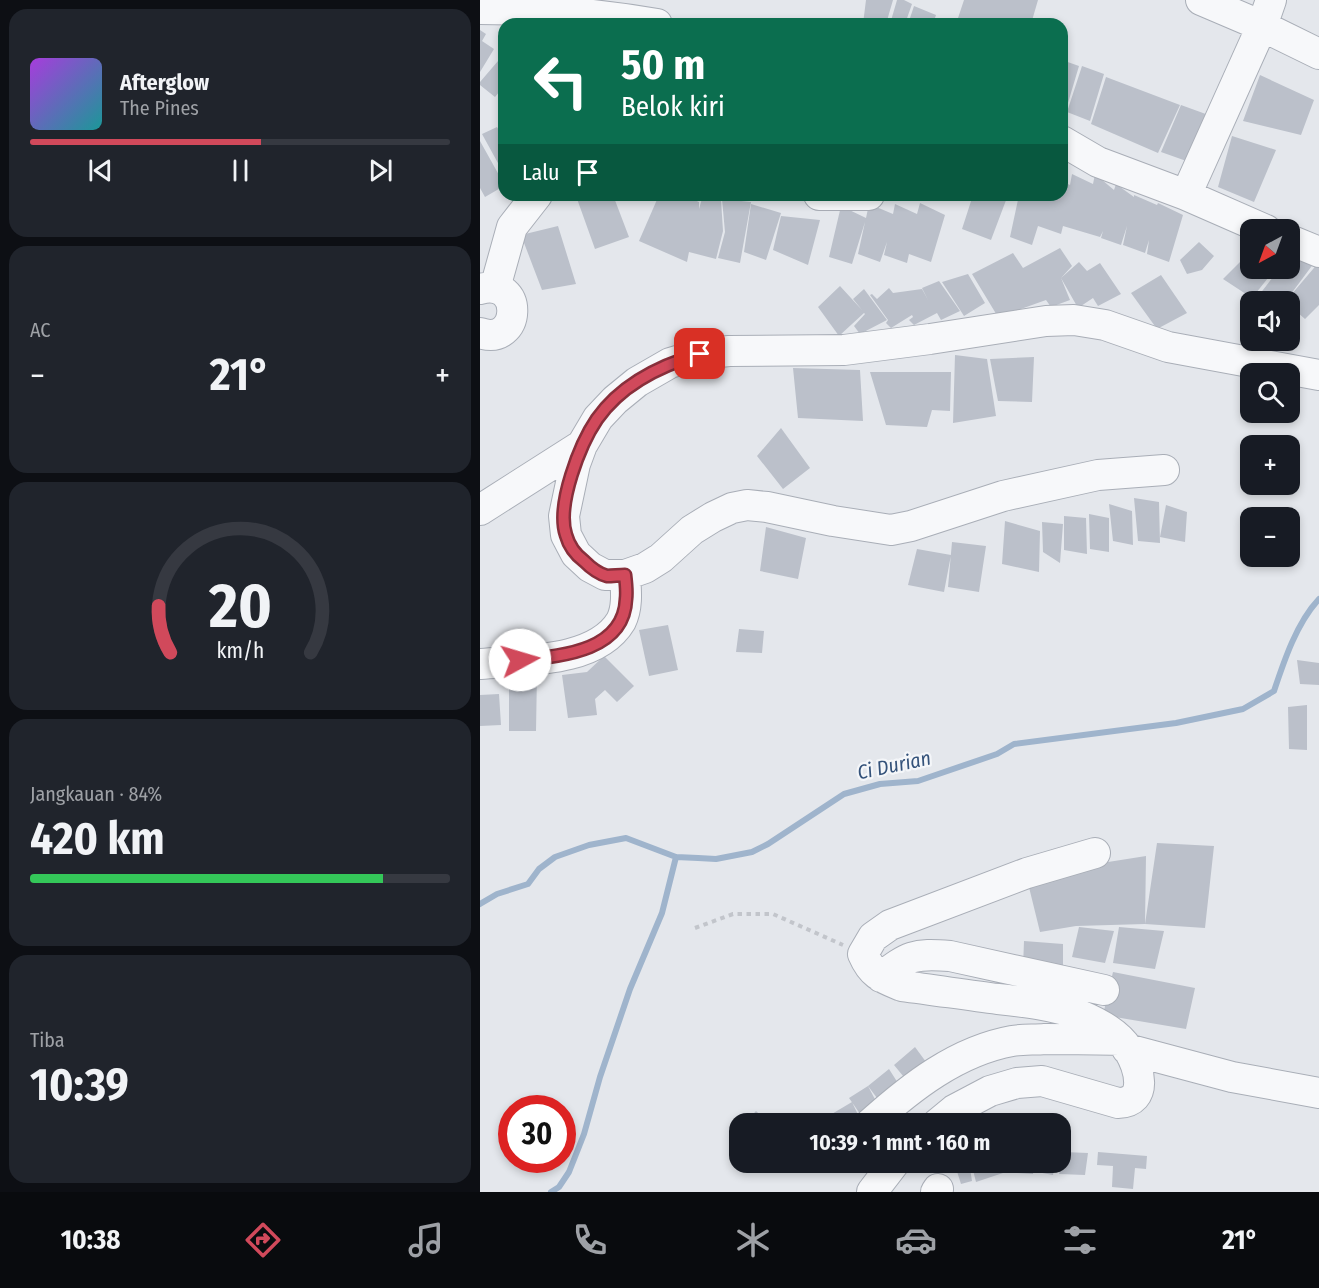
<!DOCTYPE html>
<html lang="id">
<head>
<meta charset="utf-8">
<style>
  :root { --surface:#171b24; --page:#20242c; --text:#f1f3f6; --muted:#9ea1a6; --line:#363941; --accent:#d1495b }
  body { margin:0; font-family:"Fira Sans Condensed",sans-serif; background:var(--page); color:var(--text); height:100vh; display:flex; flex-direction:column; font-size:22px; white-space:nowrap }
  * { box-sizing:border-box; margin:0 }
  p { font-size:20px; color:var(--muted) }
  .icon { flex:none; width:33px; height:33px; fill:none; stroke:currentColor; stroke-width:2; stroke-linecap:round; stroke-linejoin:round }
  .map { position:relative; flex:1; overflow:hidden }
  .side { display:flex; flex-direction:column; gap:9px; padding:9px; background:#0d0f14; width:480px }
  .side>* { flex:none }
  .banner { position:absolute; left:18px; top:18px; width:570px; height:183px; border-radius:18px; box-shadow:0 3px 9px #0003; background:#0b6e4f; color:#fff; overflow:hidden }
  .needle { width:39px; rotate:221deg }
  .buttons { position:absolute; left:760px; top:219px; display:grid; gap:12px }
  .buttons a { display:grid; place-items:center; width:60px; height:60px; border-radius:12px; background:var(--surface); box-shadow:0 3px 9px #0003; font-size:30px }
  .speed { position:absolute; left:18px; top:1095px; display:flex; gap:12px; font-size:30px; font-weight:700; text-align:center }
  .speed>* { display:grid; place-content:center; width:78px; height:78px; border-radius:50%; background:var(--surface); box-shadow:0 3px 9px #0003; line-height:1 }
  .speed .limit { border:9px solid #d22; background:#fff; color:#111 }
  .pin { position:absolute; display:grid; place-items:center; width:51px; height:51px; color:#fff; margin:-26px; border-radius:12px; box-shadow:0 3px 9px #0006 }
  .me { position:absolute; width:66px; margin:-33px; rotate:84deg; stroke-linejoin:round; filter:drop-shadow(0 0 4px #0008) }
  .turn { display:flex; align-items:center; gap:21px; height:126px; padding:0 24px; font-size:27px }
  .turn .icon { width:78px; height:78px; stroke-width:2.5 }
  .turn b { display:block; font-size:42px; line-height:51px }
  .then { display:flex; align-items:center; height:57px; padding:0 24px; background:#0003; gap:12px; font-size:22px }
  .big { font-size:45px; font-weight:700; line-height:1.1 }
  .side .card { flex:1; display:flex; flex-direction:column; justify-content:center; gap:9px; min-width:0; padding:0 21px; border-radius:18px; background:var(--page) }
  .side .dial { align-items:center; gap:0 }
  .dial svg { height:156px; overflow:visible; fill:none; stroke:var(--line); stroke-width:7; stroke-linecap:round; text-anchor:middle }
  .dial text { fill:var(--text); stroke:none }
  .song { display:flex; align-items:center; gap:18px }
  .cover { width:72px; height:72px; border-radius:9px; background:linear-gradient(135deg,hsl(280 70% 55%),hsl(180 70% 35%)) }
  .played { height:6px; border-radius:3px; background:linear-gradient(90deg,var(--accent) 55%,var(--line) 55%) }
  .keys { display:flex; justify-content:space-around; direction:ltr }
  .heat { display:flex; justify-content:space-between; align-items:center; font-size:33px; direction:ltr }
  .charge { height:9px; border-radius:4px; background:linear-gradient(90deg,#34c759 84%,var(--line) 0) }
  .trip { position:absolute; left:249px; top:1113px; width:342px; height:60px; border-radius:18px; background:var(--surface); box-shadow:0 3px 9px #0003; font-weight:700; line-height:60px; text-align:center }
  .dock { display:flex; height:96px; justify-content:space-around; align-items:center; background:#090b0e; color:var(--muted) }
  .dock .icon { width:42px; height:42px }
  .dock .current { color:var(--accent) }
  .dock b { font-size:27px; color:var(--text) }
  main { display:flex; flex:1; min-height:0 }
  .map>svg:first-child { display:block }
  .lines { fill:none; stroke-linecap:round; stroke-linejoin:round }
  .stream { stroke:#9fb4cc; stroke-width:6 }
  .building { fill:#bbc0ca }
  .minor-casing { stroke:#a9aeb7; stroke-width:32 }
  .path { stroke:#c2c5cb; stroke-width:4; stroke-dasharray:4.5 4.5; stroke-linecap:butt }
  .minor { stroke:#f7f8fa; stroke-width:30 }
  .route-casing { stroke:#882f3b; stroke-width:15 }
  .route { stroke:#d1495b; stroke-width:10 }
  .labels { text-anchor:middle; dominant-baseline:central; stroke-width:4.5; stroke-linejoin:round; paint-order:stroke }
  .water-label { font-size:20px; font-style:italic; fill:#34527a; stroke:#f4f6f9 }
</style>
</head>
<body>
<main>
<section class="side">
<div class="card">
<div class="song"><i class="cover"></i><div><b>Afterglow</b><p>The Pines</p></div></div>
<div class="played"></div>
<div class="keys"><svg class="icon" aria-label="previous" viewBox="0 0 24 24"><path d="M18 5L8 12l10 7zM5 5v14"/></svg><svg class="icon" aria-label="pause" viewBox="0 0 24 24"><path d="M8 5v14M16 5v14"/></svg><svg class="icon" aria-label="next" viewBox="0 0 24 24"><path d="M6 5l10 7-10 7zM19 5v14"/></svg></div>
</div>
<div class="card"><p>AC</p>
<div class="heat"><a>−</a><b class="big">21°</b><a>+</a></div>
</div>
<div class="card dial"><svg viewBox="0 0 100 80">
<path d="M14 69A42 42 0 1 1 86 69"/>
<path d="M14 69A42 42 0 0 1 8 45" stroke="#d1495b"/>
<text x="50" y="56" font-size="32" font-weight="700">20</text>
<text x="50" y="72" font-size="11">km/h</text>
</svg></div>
<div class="card"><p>Jangkauan · 84%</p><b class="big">420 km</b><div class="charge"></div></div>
<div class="card"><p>Tiba</p><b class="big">10:39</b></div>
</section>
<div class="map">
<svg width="839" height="1192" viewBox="0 0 839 1192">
  <rect width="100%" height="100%" fill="#e4e7ec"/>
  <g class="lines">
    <path class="stream" d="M0 904 17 894 48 884 59 869 75 857 109 845 146 838 196 857 218 858 236 859 272 852 288 844 364 794 400 784 438 781 517 754 534 744 696 723 763 709 794 691C804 661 817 622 839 599
      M71 1192 79 1187 89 1172 104 1134 120 1077 150 989 182 913 196 857"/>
  </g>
  <path class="building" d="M386 0H413L406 24H383Z
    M417 0H424L432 4 425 24H410Z
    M484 0H558L551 24H498L478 18Z
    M434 6 456 15 453 24H428Z
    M0 30 6 34 2 41 14 49 0 72Z
    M24 54V86L15 97 0 85V82Z
    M582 60 599 66 585 113 582 112Z
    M602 66 624 74 610 121 587 112Z
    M780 75 834 100 821 135 763 121Z
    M626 77 700 105 678 153 611 124Z
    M701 105 734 117 712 163 681 152Z
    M17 127 24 139V174L2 134Z
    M752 136 796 150 774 202 738 187Z
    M0 141 24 184V186L5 197 0 188Z
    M592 174 613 184 615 174 634 190 636 184 654 197V195L677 205 678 203 703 215 689 262 667 254 669 240 665 253 643 245 647 226 641 245 621 238 623 231 620 237 583 226 581 234 558 226 552 245 530 237 539 195H560L565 197V195H582V181L590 185Z
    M100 195H133L149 237 115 249 96 196Z
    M179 195H204L219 202V209L223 195 241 200 243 231 236 259 209 252 207 262 159 241Z
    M493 195H528L511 240 482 229Z
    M242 199 271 202 260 263 238 258 245 232Z
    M440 203 465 215 451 262 429 254 427 263 404 255 407 242 400 262 378 254 385 222 372 264 349 257 361 206 386 218 389 204 413 214 415 204 437 214Z
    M271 204 301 213 286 260 264 252Z
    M301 216 340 220 328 265 293 250Z
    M78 226 96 284 62 290 41 235Z
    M719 242 734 256 722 270 707 274 700 260Z
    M580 248 592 266 581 278 599 262 607 271 620 263 641 294 618 306 613 298 598 308 581 278 590 300 571 307 566 300 518 317 492 274 533 253 543 268Z
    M771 251V268H796L772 298 743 279Z
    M810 255 834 263 805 302H782L776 299 800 268H810Z
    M839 262V305L825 319 810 306V302H805Z
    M488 274 505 303 484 316 462 282Z
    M681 275 707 313 677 329 651 293Z
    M459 281 480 311 461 320 457 313 434 325 429 320 433 317 432 315 411 328 406 323 408 320 390 295 392 294 397 299 409 288 413 293 442 289 448 300 442 288Z
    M360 286 382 310 373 299 384 289 407 320 380 334 374 326 385 314 384 313 359 336 338 307Z
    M475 355 507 359 516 416 473 423Z
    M554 357 552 402 518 401 510 359Z
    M313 368 380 370 383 421 318 418Z
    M390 372H471L470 411 452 410 447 427 406 425Z
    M301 428 330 468 303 489 277 456Z
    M654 498 679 502 680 543 658 541Z
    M629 504 652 511 653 545 633 541Z
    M686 505 707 512 705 542 680 537Z
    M609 514 629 518V552L610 549Z
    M584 516 606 518 607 554 584 550Z
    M525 521 560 531 559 572 522 564Z
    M562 522 583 524 580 563 563 552Z
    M286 527 326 538 318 579 280 571Z
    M472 542 506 546 499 592 468 587Z
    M437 549 471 555 464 592 428 585Z
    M188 625 198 670 169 676 159 630Z
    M259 629 284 631 282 653 256 652Z
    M124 656 154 686 137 702 125 690 115 699 117 715 88 718 82 675 107 672Z
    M817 660 839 663V685L820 684Z
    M29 673 57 674 56 731H29Z
    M19 694 21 725 0 726V695Z
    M827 705V750L809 749 808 707Z
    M677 843 734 846 725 928 665 924Z
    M666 856 665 924 596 926 560 932 546 875Z
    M599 927 634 931 625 963 592 957Z
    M639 927 684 931 675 969 633 963Z
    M544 941 583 944V967H543Z
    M633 972 715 988 706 1029 623 1015Z
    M435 1047 449 1066 428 1082 414 1065Z
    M409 1069 423 1091 403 1106 388 1086Z
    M388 1086 399 1107 385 1121 369 1098Z
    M372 1102 381 1121 378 1124H348L345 1118Z
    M276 1111 290 1124H264Z
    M584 1152 608 1153 605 1175 579 1174Z
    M618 1152 667 1156 666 1169 655 1168 653 1189 632 1187 633 1166 617 1165Z
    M474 1162H489L492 1181 481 1184Z
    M491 1162H523L526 1172 496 1182Z
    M539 1162H555L553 1174 537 1173Z
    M559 1162H575L573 1175 557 1172Z"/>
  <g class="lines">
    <g class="minor-casing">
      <path id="minor" d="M721 0 782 26 839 54
        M0 9C59 9 119 14 177 24
        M582 141 618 162 706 195 786 230
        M339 195H389
        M706 195 782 26 791 0
        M810 240 839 252
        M15 288 32 227 57 195
        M0 289C45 277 41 347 0 333
        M684 470 618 475 523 496 431 526 411 530 353 521 287 507 267 505 252 508 233 517 212 530 181 558 165 568 145 575H125L110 567 96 554 86 535 84 516 95 464 102 445 118 418 135 400 157 382 190 363 220 354 249 351 364 350 450 339 566 321 594 320 625 325 688 347 839 375
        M0 510 102 445
        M0 664C43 660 116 663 141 621 148 607 146 590 145 575
        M401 977C429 956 433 953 470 956L624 990
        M647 1049 752 1077 839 1093
        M390 1124C431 1087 477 1051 532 1041 543 1039 554 1040 565 1039 589 1039 614 1039 639 1040
        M457 1124 474 1110 510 1091 537 1083 562 1081 638 1103C670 1102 659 1067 648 1049 637 1032 617 1022 600 1015 574 1005 546 1002 518 999 486 995 454 990 422 986 402 978 392 975 383 954L393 937 410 925 547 873 615 853
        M392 1192 415 1162
        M456 1192 458 1189"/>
    </g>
    <path class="path" d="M215 928 253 914H293L363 945"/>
    <use href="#minor" class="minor"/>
  </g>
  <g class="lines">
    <g class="route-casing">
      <path id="route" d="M40 660C80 656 144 652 146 599 147 591 146 583 145 575 139 575 133 576 127 576 119 574 110 567 104 561 96 555 89 546 86 535 76 505 100 444 117 419 141 385 181 365 220 354"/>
    </g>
    <use href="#route" class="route"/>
  </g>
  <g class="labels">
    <g class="water-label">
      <text transform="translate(414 765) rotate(-12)">Ci Durian</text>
    </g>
  </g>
</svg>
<div class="buttons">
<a><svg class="needle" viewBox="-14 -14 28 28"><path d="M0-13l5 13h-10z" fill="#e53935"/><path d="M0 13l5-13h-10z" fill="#9ea1a6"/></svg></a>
<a><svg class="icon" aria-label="sound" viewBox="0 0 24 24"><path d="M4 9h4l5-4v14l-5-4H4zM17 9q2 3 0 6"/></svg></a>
<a><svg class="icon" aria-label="search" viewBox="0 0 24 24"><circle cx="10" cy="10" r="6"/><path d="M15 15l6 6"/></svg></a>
<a>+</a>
<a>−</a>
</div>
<div class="speed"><div class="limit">30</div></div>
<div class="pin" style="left:220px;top:354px;background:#d93025"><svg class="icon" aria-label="arrive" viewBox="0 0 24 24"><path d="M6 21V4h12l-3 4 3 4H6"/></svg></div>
<svg class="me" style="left:40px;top:660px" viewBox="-20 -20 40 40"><circle r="19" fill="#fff"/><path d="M0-13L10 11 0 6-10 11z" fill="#d1495b"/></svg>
<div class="trip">10:39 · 1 mnt · 160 m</div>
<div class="banner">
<div class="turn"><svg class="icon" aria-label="left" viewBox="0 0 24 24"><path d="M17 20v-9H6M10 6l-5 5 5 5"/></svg><div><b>50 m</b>Belok kiri</div></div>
<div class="then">Lalu<svg class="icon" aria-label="arrive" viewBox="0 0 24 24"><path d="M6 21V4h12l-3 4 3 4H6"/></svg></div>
</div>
</div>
</main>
<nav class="dock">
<b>10:38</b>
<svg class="icon current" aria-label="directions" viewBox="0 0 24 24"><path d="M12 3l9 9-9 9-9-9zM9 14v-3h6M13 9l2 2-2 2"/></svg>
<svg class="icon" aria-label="music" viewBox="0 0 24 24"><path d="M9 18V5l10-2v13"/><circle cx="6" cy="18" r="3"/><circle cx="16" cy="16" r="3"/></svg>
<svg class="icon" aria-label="phone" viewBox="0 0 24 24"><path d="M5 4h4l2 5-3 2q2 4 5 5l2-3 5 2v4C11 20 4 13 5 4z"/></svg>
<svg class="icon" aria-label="climate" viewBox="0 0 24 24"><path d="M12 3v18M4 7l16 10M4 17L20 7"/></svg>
<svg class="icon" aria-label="car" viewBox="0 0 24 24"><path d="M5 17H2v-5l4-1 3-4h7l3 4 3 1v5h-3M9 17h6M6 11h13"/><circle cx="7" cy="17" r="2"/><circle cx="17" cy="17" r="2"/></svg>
<svg class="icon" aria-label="filters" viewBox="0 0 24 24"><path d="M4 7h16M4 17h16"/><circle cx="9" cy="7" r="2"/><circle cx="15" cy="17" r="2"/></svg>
<b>21°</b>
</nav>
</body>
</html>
